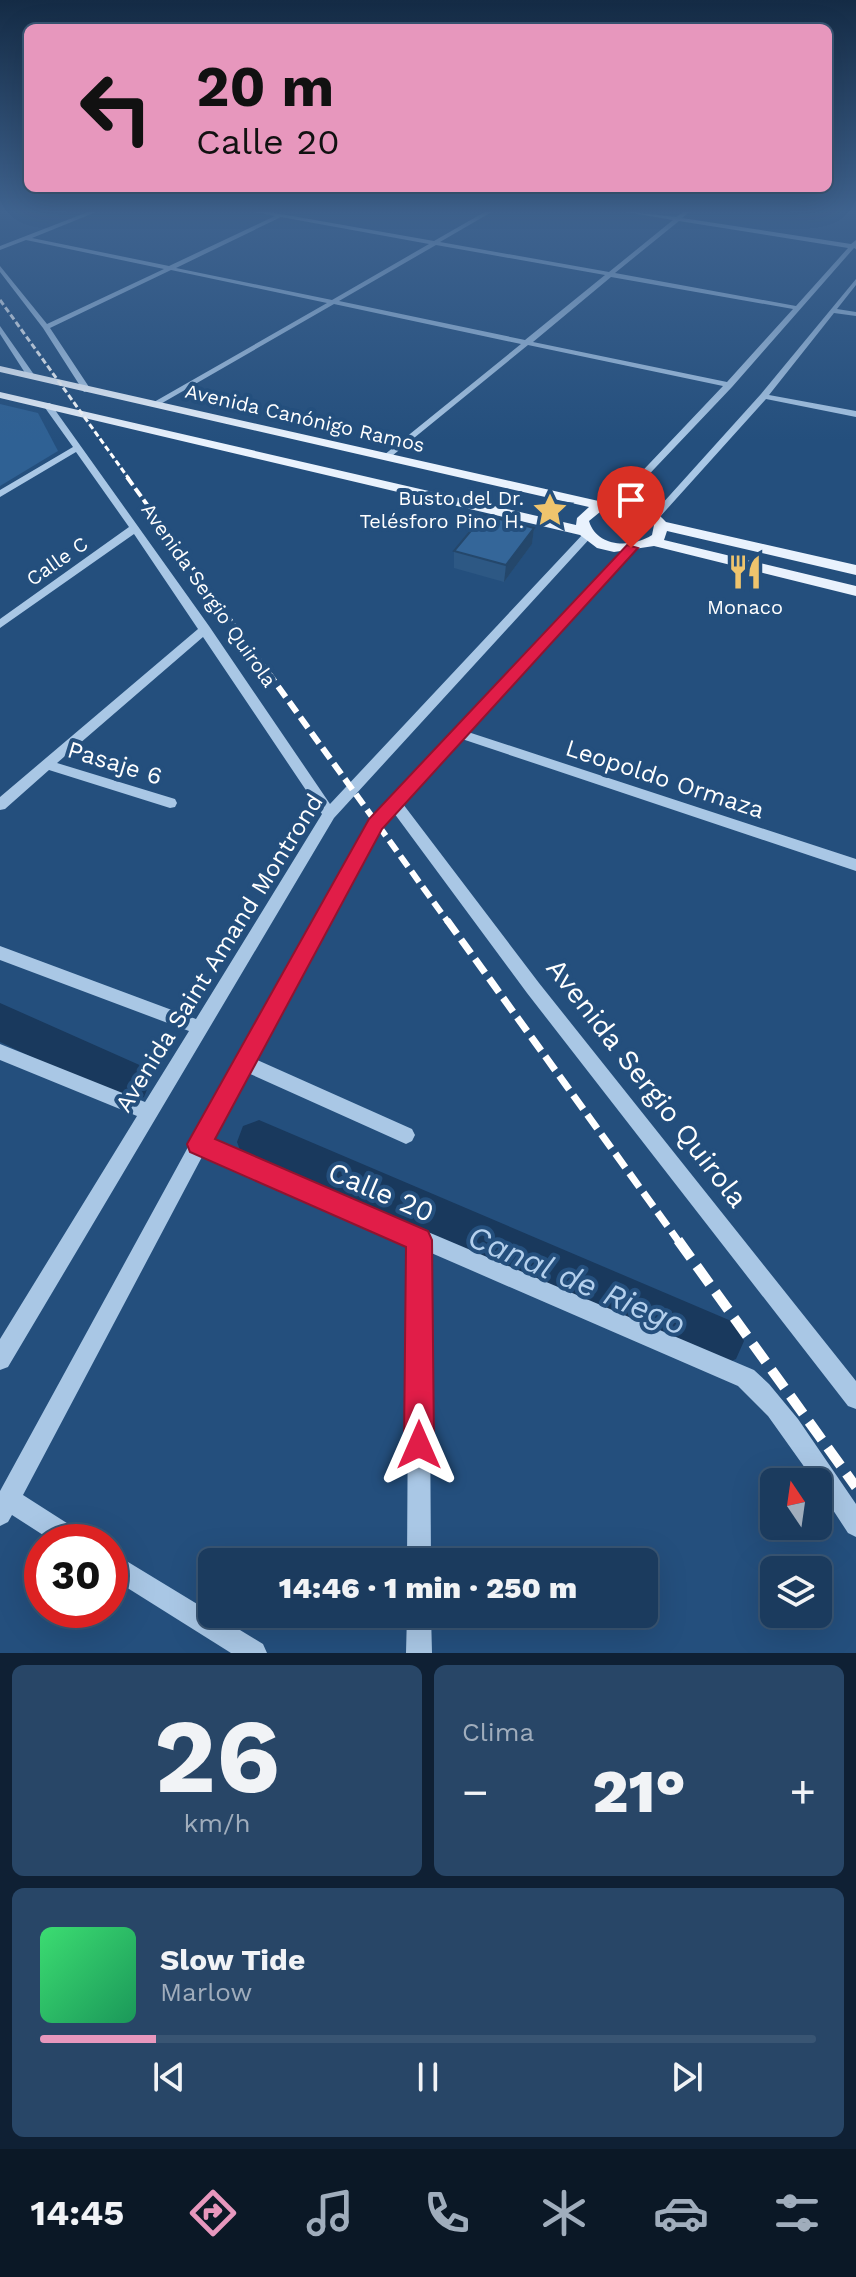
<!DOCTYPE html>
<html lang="es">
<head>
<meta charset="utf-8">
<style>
  :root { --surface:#1b3b5e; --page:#284667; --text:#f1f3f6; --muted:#a0adbc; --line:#395573; --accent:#e797bd }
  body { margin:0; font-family:"Work Sans",sans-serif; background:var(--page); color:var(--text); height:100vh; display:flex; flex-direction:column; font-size:30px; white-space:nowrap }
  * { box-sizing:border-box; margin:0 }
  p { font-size:26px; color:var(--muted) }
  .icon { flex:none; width:44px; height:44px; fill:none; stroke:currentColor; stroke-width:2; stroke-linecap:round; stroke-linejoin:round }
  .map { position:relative; height:1653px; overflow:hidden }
  .details { display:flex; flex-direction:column; gap:12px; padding:12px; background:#0f2034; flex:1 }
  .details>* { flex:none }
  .hud { position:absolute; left:24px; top:24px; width:808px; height:168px; border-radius:12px; box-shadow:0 8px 32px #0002,0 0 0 2px var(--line); background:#e797bd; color:#111; overflow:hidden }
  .needle { width:52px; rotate:347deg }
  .fabs { position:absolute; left:760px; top:1468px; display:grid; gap:16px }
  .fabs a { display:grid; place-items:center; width:72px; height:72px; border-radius:12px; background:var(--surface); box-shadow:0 8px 32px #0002,0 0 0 2px var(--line); font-size:40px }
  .speed { position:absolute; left:24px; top:1524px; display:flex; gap:16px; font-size:40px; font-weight:700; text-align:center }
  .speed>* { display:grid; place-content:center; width:104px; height:104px; border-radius:50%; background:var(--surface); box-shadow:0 8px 32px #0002,0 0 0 2px var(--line); line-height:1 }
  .speed .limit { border:12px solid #d22; background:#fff; color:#111 }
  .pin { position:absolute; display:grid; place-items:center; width:68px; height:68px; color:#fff; margin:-82px -34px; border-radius:50% 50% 50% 0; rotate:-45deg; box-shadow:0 0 8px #0007 }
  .pin .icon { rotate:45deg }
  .me { position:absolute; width:88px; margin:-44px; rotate:0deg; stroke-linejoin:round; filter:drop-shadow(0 0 6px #0008) }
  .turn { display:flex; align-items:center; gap:28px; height:168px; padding:0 40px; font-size:36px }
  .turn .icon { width:104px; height:104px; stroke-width:2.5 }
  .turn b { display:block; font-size:56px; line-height:68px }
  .big { font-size:60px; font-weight:800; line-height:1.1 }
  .details .card { flex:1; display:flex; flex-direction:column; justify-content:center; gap:12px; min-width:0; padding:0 28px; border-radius:12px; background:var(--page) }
  .details .dial { align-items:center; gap:0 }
  .dial b { font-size:104px; line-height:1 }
  .song { display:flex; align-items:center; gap:24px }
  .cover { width:96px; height:96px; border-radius:12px; background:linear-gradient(135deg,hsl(140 70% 55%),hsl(150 70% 35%)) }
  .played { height:8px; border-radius:4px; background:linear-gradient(90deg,var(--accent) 15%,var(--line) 15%) }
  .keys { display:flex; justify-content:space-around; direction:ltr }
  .heat { display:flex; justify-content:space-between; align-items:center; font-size:44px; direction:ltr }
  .details .tiles { flex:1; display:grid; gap:12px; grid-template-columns:1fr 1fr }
  .card:last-child { grid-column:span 2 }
  .trip { position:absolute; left:198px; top:1548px; width:460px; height:80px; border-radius:12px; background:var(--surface); box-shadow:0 8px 32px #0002,0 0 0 2px var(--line); font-weight:800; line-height:80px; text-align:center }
  .menu { display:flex; height:128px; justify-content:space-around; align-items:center; background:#0b1826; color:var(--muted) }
  .menu .icon { width:56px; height:56px }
  .menu .on { color:var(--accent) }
  .menu b { font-size:36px; color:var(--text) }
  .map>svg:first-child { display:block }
  .green { fill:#2f6194 }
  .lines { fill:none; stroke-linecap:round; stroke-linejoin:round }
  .canal { fill:#19395d; fill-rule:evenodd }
  .minor { fill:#a9c7e5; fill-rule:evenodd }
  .major { fill:#e9f2fd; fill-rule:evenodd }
  .rail-far4 { stroke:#fff; stroke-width:3; stroke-dasharray:6 3; stroke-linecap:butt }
  .rail-far3 { stroke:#fff; stroke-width:4; stroke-dasharray:10 4; stroke-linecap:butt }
  .rail-far2 { stroke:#fff; stroke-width:6; stroke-dasharray:13 6; stroke-linecap:butt }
  .rail-far1 { stroke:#fff; stroke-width:7; stroke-dasharray:17 7; stroke-linecap:butt }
  .rail { stroke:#fff; stroke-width:10; stroke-dasharray:22 10; stroke-linecap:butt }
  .wall { fill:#2d5884 }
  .shaded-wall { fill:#24476b }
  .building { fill:#346699; stroke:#24476b; stroke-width:2 }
  .route { fill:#e11d48; stroke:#92132f; stroke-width:2 }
  .labels { text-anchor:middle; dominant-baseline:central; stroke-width:8; stroke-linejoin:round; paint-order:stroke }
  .far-street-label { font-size:20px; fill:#fff; stroke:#244f7d }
  .far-poi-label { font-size:20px; fill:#fff; stroke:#244f7d; text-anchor:end }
  .street-label { font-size:24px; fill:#fff; stroke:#244f7d }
  .near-street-label { font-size:28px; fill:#fff; stroke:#244f7d }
  .near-water-label { font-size:32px; font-style:italic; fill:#b4d0ed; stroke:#244f7d }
</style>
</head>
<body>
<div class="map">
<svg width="856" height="1653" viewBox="0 0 856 1653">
  <rect width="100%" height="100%" fill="#244f7d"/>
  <path class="green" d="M0 404 38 413 58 451 0 486Z"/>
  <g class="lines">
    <path class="canal" d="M0 1003 144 1067 150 1082 144 1097 129 1103 0 1042Z
      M259 1120 736 1323 744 1341 736 1359 718 1367 243 1158 237 1142 243 1126Z"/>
    <path class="minor" d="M93 210H101L32 238 169 266 275 216 246 210H258L434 241 488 210H495L440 242 609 272 673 220 614 210 676 217 686 210H692L682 218 851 244 856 240V249L854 248 732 387 618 507H612V503L723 386 528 345 387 460 384 459V455L521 344 334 304 157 406 153 404 154 402 327 303 171 270 50 328 91 390 84 392 43 328 0 272V266L47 324 164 269 26 240 0 250V246ZM281 217 429 244 332 300 176 268ZM679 221 848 248 796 306 615 273ZM436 245 605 275 525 340 339 301ZM611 277 793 309 727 382 533 342Z
      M856 279V285L837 309 856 312V316L834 313 769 395 856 411V417L766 399 658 519H652V515L761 394Z
      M0 326 35 376 34 378 27 376 0 334Z
      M44 403H50L209 626 330 804 584 533 593 535 334 818 8 1367 0 1370V1339L137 1116 0 1060V1044L145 1102 189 1031 0 960V946L196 1019 322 814 203 637 57 763 175 799 177 803 175 807 170 808 49 770 5 809 0 810V797L198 629 134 534 0 628V619L129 527 76 452 0 497V490L73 447 43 405Z
      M631 545 636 548 635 550 468 732 856 859V871L462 739 403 804 539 983 856 1381V1409L848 1406 527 993 394 813 381 828 255 1059 412 1129 415 1135 412 1141 406 1144 248 1073 211 1140 754 1370 769 1384 798 1419 856 1504V1537L848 1533 818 1487V1482H815L768 1416 738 1386 429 1252 431 1562H407L409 1244 203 1155 23 1495 84 1534 88 1542H54L12 1515 8 1522 0 1526V1491L193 1138 371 820 627 546Z
      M110 1551 263 1644 267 1653H231L110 1577Z
      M407 1614H431L432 1653H406Z"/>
    <path class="major" d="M0 366 603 502C626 498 650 504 666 522L856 565V575L667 531 664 540 856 586V596L654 546 614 552 597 548 580 535 0 398V392L576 525 577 518 589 507 0 372ZM612 509C629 509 642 513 654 525L652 535C632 548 597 548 589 521L600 512Z"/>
    <path class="rail-far4" d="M0 300 129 479"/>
    <path class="rail-far3" d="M127 477 269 673"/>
    <path class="rail-far2" d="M267 671 448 922"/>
    <path class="rail-far1" d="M447 920 679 1242"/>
    <path class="rail" d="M678 1240 856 1487"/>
  </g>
  <path class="wall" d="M534 528 532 544 504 582 454 568V551Z"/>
  <path class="shaded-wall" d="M534 528 532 544 504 582 506 565Z"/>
  <path class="building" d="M484 515 534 528 506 565 454 551Z"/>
  <linearGradient id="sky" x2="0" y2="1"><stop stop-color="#142b45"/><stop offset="0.48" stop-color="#3f638f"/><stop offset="1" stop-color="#3f638f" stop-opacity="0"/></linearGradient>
  <rect width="856" height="441" fill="url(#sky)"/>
  <path class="route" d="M627 545 638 548 382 829 215 1139 428 1231 432 1240 434 1445 429 1455 419 1459 409 1455 404 1445 406 1247 190 1152 187 1144 369 819Z"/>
  <defs>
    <g id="sight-bare" transform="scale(2.76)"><path d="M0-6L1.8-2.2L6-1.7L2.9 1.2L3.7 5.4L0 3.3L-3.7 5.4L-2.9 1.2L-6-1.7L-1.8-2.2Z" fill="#efc46d" stroke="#244f7d" stroke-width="2.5" paint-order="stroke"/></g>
    <g id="restaurant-bare" transform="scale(2.76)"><path d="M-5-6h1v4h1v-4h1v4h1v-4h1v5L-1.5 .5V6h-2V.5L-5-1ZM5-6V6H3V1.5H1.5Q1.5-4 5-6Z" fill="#efc46d" stroke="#244f7d" stroke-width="2.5" paint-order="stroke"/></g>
  </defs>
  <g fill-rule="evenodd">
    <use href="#sight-bare" x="550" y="510"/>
    <use href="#restaurant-bare" x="745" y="572"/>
  </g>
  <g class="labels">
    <g class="far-street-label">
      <text transform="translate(305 418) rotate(13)">Avenida Canónigo Ramos</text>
      <text transform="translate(57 561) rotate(-35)">Calle C</text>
      <text transform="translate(209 595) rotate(55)">Avenida Sergio Quirola</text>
    </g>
    <g class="far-poi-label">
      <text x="524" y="498">Busto del Dr.<tspan x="524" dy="23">Telésforo Pino H.</tspan></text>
      <text x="745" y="607" text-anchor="middle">Monaco</text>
    </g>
    <g class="street-label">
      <text transform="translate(115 763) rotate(17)">Pasaje 6</text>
      <text transform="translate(665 779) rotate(18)">Leopoldo Ormaza</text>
      <text transform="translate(219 953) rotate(-58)">Avenida Saint Amand Montrond</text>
    </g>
    <g class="near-street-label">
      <text transform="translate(647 1083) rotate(52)">Avenida Sergio Quirola</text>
      <text transform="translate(381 1192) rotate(23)">Calle 20</text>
    </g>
    <g class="near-water-label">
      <text transform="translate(577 1280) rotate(23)">Canal de Riego</text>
    </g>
  </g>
</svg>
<div class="fabs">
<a><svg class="needle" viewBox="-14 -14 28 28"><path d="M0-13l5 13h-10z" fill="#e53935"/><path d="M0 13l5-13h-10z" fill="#a0adbc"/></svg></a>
<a><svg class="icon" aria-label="layers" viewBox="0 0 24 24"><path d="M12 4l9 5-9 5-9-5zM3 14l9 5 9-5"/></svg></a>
</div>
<div class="speed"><div class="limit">30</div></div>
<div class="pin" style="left:631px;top:548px;background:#d93025"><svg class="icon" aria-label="arrive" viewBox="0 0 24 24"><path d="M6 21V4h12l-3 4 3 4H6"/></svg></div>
<svg class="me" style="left:419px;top:1445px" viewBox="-20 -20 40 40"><path d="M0-17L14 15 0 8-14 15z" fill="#e11d48" stroke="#fff" stroke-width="4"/></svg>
<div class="trip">14:46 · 1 min · 250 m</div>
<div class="hud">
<div class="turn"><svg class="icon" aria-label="left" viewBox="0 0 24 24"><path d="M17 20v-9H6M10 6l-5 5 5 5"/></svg><div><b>20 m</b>Calle 20</div></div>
</div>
</div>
<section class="details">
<div class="tiles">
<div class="card dial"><b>26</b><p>km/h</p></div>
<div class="card"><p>Clima</p>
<div class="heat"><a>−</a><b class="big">21°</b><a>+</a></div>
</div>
<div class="card">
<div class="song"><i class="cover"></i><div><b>Slow Tide</b><p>Marlow</p></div></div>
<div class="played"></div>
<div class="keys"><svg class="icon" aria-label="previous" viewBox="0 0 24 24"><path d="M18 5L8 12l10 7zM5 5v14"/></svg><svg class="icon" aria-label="pause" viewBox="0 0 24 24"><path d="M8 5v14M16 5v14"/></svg><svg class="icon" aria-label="next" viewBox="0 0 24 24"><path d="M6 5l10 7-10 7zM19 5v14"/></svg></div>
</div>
</div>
</section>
<nav class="menu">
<b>14:45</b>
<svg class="icon on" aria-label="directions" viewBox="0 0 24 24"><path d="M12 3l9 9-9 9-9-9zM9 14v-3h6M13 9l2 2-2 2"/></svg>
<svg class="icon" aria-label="music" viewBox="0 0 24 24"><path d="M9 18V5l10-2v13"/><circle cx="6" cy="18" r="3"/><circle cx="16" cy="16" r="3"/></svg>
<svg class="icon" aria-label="phone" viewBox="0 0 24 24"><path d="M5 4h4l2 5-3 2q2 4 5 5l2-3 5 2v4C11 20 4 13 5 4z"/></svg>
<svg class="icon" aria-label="climate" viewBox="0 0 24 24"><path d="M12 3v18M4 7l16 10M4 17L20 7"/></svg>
<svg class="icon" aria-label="car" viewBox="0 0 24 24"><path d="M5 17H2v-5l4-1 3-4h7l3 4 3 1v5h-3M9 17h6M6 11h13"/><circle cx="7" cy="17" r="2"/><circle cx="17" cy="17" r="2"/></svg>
<svg class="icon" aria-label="filters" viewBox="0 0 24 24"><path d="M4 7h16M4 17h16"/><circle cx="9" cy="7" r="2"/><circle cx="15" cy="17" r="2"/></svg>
</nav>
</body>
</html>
